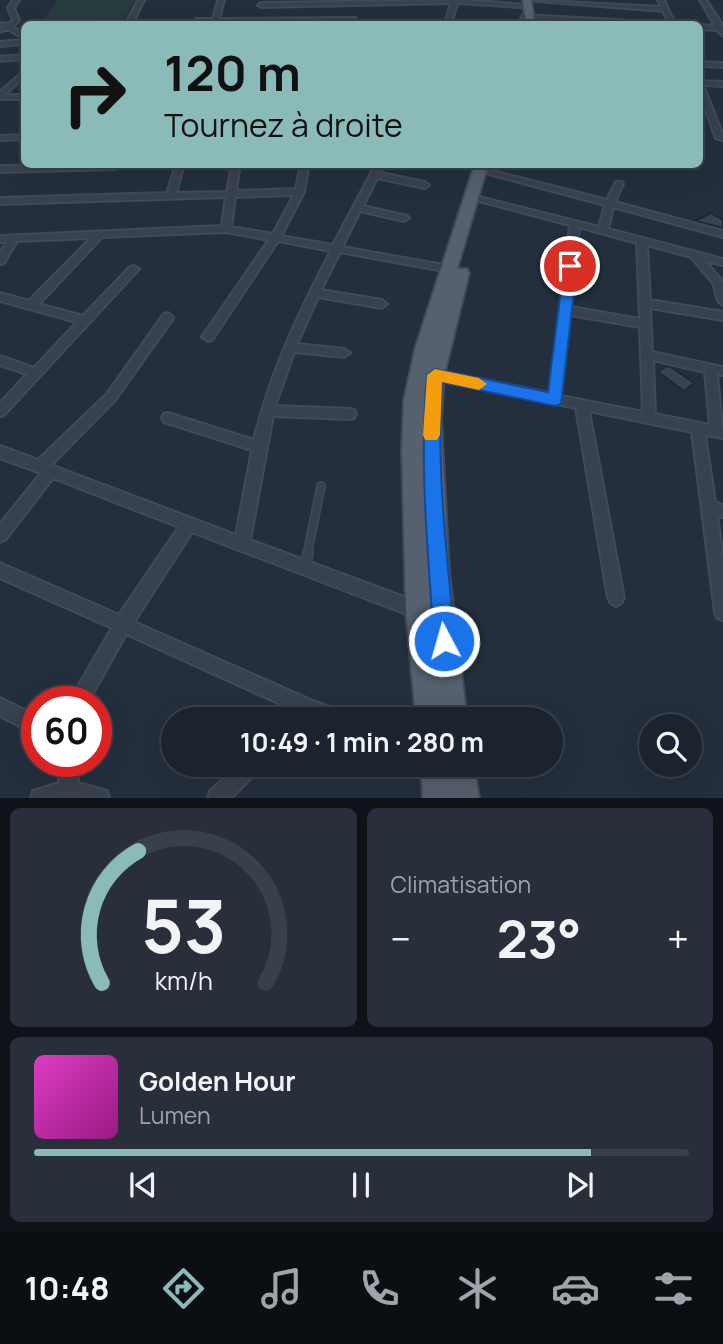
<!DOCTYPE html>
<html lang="fr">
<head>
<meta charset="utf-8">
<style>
  :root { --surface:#1b232e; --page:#282f3a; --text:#f1f3f6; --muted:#a0a4aa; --line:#39404a; --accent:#8bbbb9 }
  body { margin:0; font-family:Manrope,sans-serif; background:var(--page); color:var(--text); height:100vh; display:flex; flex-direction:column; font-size:26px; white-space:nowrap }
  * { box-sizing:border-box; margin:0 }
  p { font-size:23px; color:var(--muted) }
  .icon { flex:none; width:38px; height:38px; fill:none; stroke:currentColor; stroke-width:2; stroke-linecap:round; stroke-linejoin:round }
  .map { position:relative; height:798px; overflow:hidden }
  .panel { display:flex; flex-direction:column; gap:10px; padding:10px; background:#0f1319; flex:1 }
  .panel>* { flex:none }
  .guide { position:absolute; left:21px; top:21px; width:682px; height:147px; border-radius:10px; box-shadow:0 7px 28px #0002,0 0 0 2px var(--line); background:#8bbbb9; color:#111; overflow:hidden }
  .fabs { position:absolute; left:639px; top:714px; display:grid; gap:14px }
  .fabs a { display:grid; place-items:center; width:63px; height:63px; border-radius:50%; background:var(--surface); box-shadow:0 7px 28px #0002,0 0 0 2px var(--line); font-size:35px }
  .speed { position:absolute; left:21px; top:686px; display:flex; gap:14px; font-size:35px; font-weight:700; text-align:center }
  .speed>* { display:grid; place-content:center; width:91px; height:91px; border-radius:50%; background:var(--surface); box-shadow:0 7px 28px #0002,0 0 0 2px var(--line); line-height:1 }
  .speed .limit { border:10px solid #d22; background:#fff; color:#111 }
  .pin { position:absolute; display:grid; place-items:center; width:60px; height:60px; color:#fff; margin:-30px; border:4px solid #fff; border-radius:50%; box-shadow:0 2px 7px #0007 }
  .me { position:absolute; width:77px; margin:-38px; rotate:354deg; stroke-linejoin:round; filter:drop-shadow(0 0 5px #0008) }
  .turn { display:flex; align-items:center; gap:24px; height:147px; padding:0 28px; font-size:32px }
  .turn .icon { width:91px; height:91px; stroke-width:2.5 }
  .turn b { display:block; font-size:49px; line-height:60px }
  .big { font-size:52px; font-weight:700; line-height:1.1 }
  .panel .card { flex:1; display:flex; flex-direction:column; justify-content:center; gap:10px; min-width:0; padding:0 24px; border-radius:10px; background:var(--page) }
  .panel .dial { align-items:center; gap:0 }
  .dial svg { height:182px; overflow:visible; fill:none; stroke:var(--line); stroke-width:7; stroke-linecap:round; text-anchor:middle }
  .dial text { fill:var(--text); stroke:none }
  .song { display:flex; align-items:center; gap:21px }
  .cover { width:84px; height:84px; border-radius:10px; background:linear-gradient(135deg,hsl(310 70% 55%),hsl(310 70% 35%)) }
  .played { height:7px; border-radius:4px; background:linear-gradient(90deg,var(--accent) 85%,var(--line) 85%) }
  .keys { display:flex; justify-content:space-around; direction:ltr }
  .heat { display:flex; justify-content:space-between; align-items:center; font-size:38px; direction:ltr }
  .panel .tiles { flex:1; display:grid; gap:10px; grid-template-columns:1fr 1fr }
  .card:last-child { grid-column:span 2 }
  .trip { position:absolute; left:161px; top:707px; width:402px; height:70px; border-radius:35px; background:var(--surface); box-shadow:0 7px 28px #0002,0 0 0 2px var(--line); font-weight:700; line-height:70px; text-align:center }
  .menu { display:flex; height:112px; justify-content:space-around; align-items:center; background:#0b0e12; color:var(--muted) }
  .menu .icon { width:49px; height:49px }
  .menu .active { color:var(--accent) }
  .menu b { font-size:32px; color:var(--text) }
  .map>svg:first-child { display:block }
  .green { fill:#263c3f }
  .building { fill:#364354; stroke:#1f2835; stroke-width:2 }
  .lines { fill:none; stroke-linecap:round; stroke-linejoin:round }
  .service-far1-casing { stroke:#414a57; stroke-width:10 }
  .service-casing { stroke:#414a57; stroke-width:12 }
  .minor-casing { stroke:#414a57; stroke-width:4 }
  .primary-casing { stroke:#414a57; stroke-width:4 }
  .service-far1 { stroke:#38414e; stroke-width:7 }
  .service { stroke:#38414e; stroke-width:9 }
  .minor { fill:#38414e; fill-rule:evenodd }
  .primary { fill:#56606e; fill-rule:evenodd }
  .route { fill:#1a73e8; stroke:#114b97; stroke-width:2 }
  .slow { fill:#f59e0b }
</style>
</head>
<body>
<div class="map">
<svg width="723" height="798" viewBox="0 0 723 798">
  <rect width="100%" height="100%" fill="#242f3e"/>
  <path class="green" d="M58 0H134L125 18 44 19Z"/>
  <path class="building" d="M711 213 723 220V228L695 221Z
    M667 366 671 367 694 383 684 391 658 372Z"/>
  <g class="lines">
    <g class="service-far1-casing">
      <path id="service-far1" d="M307 555 321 486"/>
    </g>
    <g class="service-casing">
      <path id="service" d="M305 567 308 553"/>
    </g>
    <g class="minor-casing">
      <path id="minor" d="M13 0H19L14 8 19 20 13 27 24 35V39L8 29 0 32V28L4 27 2 23 9 24 13 20 8 8Z
        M138 0H144L132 24H126Z
        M218 0H224L219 19 355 18 359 24H353L352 22H194L196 19H213Z
        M467 0 524 5 521 7 457 3 451 24H445L451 3 261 7 258 5 261 3Z
        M525 0 661 7 658 0H664L675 24H669L663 11Z
        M700 0H706L723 26V36L717 30 700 29V25L715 26Z
        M523 15 652 22 655 24H628L521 18Z
        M24 40V44L0 46V42Z
        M24 55V59L0 61V57Z
        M700 62 723 63V67L700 66Z
        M24 71V76L5 95H24V99H0V92Z
        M700 81 723 82V86L703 85 723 136V140L716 138 700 95Z
        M24 135V139L0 140V136Z
        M118 164V168L115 169 0 172V166Z
        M176 164H184L176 193 227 192 232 164H240L236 191 296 189 301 164H309L304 192 281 236 333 245 376 164H384L380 173 425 182 429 185 425 188 377 178 363 206 407 216 409 218 404 221 360 211 342 247 449 266 454 269 449 272 340 252 321 290 382 300 387 304 382 308 318 297 297 344 344 349 350 353 344 357 294 352 275 406 350 409 354 410 356 414 354 418 350 419 273 416 250 540 428 606 430 612 428 618 422 620 192 532 134 622 313 701 347 713 350 719 311 718 126 634 88 702H69L112 628 0 578V563L119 615 179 527 53 478 5 540 0 542V524L41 473 0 458V446L38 460 107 394 164 314 168 313 173 317 172 320 115 400 51 465 236 535 252 450 164 422 162 418 164 414 168 413 254 440C270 373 299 312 331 251L278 241 212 340 208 341 202 337 204 334 269 240 226 232 102 237 39 304 83 316 130 267 134 266 139 269 4 415 0 416V403L27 374 0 365V356L34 368 77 322 0 301V293L29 301 91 238 17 241 4 263 0 264V253L7 242H0V236L222 226 226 197 0 204V198L167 193ZM294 195 273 234 231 227 235 197Z
        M489 170 607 200 616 182H622L623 184 615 202 723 231V237L613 207 608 229 723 259V265L705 261 723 282V305L718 301 713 283 691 257 647 245 650 300 723 312V320L650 308 652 352 723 367V375L717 374 723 438 705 435 715 502 723 505V517L717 516 723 558V620L717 618 715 612 692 432 589 411 624 598 621 603 616 606 611 603 608 598 576 408 435 380 429 375 435 370 550 393 570 225 479 201V197L599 227 605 205 489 174ZM579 227 637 243 640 319 571 307ZM570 315 640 327 643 412 561 396ZM653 360 705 372 710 425 655 414Z
        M0 698 37 716V735L0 716Z
        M59 761H77L78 783 107 791 109 798H31L33 791 59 783Z
        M239 765H261L258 771 231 798H208L210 791Z"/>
    </g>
    <g class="primary-casing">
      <path id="primary" d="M523 0H531L535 24H526Z
        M475 164H488L457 269H467L469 273 444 375 441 419 449 573 467 719H416L406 610 402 449 404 400 416 346Z
        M421 765H474L479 798H423Z"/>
    </g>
    <use href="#service-far1" class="service-far1"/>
    <use href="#service" class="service"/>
    <use href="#minor" class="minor"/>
    <use href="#primary" class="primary"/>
  </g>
  <path class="route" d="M570 262 577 266 561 404 555 406 442 382C436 469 447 555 455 641L452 648 444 651 437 648 434 641C428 552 419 464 427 375L435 369 548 392 564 266Z"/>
  <path class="slow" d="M435 369 479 378 487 384 479 390 442 382 440 435 437 440H425L423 435 427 375Z"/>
</svg>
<div class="fabs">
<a><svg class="icon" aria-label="search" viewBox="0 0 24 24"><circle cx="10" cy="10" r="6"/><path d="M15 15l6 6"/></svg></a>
</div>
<div class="speed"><div class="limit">60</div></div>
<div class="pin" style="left:570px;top:266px;background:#d93025"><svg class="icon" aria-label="arrive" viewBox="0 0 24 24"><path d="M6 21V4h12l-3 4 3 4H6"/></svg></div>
<svg class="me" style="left:444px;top:641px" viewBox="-20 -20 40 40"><circle r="17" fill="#1a73e8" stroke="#fff" stroke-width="3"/><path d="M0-11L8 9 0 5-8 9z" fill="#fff"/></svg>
<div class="trip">10:49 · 1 min · 280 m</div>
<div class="guide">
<div class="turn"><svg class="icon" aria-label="right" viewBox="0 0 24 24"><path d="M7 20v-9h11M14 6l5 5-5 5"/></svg><div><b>120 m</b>Tournez à droite</div></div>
</div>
</div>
<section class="panel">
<div class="tiles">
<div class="card dial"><svg viewBox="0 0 100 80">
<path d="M14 69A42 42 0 1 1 86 69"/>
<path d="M14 69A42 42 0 0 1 30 11" stroke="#8bbbb9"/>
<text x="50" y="56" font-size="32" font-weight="700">53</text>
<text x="50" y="72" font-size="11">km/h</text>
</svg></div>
<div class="card"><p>Climatisation</p>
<div class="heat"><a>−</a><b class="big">23°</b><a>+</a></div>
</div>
<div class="card">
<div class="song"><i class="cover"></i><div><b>Golden Hour</b><p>Lumen</p></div></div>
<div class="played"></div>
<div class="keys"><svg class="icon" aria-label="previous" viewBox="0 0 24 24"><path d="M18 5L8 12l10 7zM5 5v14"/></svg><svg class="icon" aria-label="pause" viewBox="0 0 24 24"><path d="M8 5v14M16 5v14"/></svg><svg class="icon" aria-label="next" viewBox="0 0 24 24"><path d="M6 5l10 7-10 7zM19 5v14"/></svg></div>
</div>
</div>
</section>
<nav class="menu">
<b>10:48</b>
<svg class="icon active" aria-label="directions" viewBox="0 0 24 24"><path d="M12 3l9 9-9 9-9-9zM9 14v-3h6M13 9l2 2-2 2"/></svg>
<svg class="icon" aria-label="music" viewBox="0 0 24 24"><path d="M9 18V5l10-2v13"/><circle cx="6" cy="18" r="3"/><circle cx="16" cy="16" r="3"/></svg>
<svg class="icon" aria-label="phone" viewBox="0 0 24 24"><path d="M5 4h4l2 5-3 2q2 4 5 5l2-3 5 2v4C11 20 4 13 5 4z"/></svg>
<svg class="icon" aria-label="climate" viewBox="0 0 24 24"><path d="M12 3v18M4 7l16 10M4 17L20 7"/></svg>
<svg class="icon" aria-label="car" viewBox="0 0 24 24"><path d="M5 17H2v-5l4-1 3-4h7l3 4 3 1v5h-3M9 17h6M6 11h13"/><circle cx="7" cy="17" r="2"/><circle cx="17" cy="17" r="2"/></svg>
<svg class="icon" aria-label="filters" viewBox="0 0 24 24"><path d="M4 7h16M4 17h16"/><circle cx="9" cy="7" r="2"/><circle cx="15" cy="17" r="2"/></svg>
</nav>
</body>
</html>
